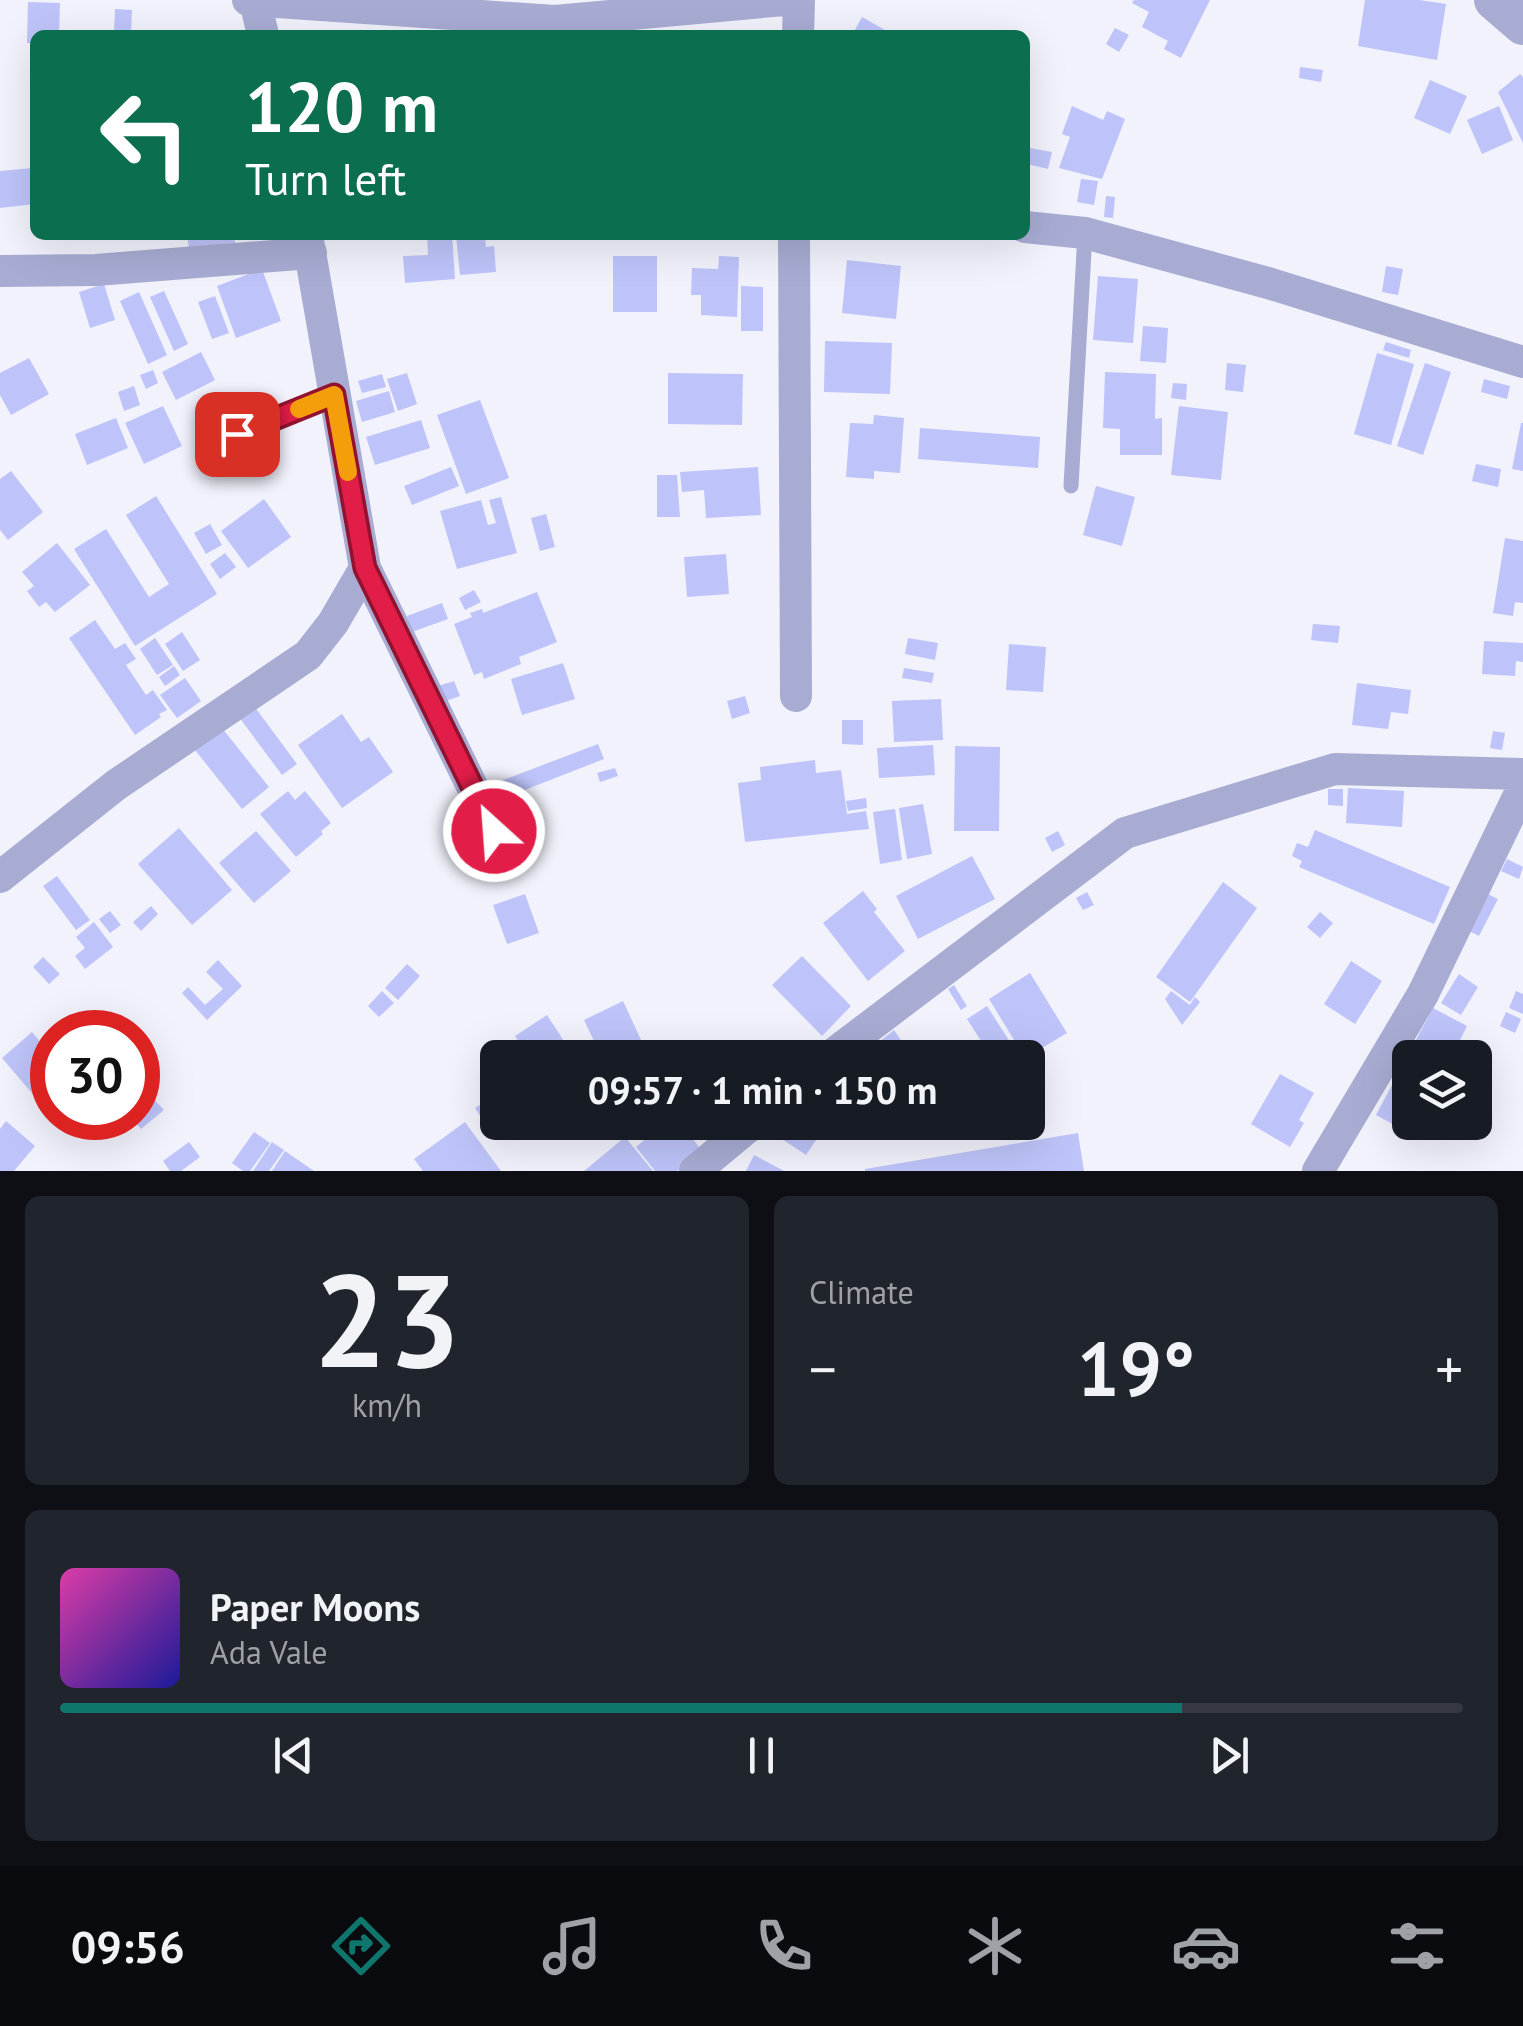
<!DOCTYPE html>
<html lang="en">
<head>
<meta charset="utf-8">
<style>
  :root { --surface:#171b24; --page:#20242c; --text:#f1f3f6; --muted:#9ea1a6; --line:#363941; --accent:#0f766e }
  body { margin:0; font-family:"PT Sans",sans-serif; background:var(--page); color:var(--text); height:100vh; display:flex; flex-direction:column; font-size:38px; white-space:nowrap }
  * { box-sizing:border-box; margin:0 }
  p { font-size:32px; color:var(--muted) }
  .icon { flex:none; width:55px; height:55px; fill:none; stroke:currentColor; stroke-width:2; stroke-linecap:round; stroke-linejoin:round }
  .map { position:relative; height:1171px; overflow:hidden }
  .sheet { display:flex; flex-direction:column; gap:25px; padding:25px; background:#0d0f14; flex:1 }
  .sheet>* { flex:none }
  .banner { position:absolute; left:30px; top:30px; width:1000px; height:210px; border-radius:15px; box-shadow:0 10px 40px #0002; background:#0b6e4f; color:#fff; overflow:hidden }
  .controls { position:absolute; left:1392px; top:1040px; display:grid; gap:20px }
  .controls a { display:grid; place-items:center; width:100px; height:100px; border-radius:15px; background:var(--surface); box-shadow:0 10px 40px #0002; font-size:50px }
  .speed { position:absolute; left:30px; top:1010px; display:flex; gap:20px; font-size:50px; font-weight:700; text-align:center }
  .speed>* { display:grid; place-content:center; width:130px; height:130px; border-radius:50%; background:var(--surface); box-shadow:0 10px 40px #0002; line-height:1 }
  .speed .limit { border:15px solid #d22; background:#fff; color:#111 }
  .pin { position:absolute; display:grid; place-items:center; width:85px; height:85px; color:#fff; margin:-42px; border-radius:20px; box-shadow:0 5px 15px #0006 }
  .me { position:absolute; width:110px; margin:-55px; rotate:334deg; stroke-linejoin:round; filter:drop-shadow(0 0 8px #0008) }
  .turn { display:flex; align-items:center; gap:35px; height:210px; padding:0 50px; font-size:45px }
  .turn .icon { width:130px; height:130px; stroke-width:2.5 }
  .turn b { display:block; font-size:70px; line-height:85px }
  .big { font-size:75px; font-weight:800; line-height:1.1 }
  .sheet .card { flex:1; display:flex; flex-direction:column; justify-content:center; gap:15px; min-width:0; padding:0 35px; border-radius:15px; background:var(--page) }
  .sheet .dial { align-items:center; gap:0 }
  .dial b { font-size:130px; line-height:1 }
  .song { display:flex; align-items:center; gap:30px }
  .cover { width:120px; height:120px; border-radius:15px; background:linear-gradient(135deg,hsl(320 70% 55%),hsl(240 70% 35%)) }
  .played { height:10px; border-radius:5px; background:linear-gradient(90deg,var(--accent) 80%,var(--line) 80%) }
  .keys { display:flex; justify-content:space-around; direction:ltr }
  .heat { display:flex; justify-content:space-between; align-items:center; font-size:55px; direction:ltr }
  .sheet .tiles { flex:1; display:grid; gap:25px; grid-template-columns:1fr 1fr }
  .card:last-child { grid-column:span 2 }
  .trip { position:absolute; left:480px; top:1040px; width:565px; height:100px; border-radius:15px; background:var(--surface); box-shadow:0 10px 40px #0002; font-weight:800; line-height:100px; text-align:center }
  .dock { display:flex; height:160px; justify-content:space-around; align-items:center; background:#090b0e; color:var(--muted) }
  .dock .icon { width:70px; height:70px }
  .dock .active { color:var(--accent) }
  .dock b { font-size:45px; color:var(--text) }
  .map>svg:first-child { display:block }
  .building { fill:#bec4f9 }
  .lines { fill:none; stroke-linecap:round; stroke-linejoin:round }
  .service { stroke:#a8acd3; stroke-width:15 }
  .minor { stroke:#a8acd3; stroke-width:32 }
  .tertiary { stroke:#a8acd3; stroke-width:40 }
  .route-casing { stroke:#92132f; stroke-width:25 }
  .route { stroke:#e11d48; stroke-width:18 }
  .slow { stroke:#f59e0b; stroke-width:18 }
</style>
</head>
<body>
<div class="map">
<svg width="1523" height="1171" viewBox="0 0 1523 1171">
  <rect width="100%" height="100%" fill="#f1f2fc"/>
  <path class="building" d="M1134 0H1210L1181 58 1164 49 1168 41 1142 27 1149 12 1132 3Z
    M1365 0H1419L1446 4 1437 60 1358 46Z
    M28 2 60 3 59 35H35V43H27Z
    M115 9 132 10 131 33H114Z
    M862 17 885 30 882 35H852Z
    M1115 28 1129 35 1119 52 1106 44Z
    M1300 67 1323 70 1321 82 1299 78Z
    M1520 74 1523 77V143L1498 92Z
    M1430 80 1467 96 1450 134 1414 118Z
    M1072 106 1103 120 1107 111 1125 119 1102 179 1059 168 1070 137 1062 134Z
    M1499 106 1513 140 1482 154 1467 120Z
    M1030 148 1052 152 1048 169 1027 164Z
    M33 168 35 204 0 208V171Z
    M1081 179 1098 181 1094 205 1077 202Z
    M1106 196 1115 197 1113 218 1104 217Z
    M187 235H234L235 243 189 248Z
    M427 235H452L455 279 405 283 403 256 428 255Z
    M456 235H485L486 247 494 246 496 272 460 275Z
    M613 256H657V312H613Z
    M719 256 739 257 737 317 701 315V295H691L692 268 718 269Z
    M847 260 901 266 896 319 842 313Z
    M1386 266 1403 269 1398 295 1382 292Z
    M262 269 281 321 236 338 217 286Z
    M1098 276 1138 279 1133 343 1093 340Z
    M104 284 115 320 90 328 79 292Z
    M741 286 763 287V331H741Z
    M164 291 188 344 174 351 150 297Z
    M139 292 167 355 148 364 120 301Z
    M215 296 229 333 212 339 198 302Z
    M1143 326 1168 328 1166 363 1140 361Z
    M825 341 892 343 890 394 824 392Z
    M1386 342 1411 350 1409 358 1383 350Z
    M201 352 215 380 176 400 162 372Z
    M1377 353 1414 364 1391 445 1354 434Z
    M29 358 49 394 11 415 0 395V373Z
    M1227 363 1246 365 1243 392 1225 390Z
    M1425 363 1451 372 1423 455 1397 446Z
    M153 370 158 383 146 389 140 375Z
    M1105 372 1156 374 1155 419 1162 418V455H1120V429L1103 428Z
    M407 373 417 404 398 411 387 379Z
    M668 373 743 374 742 425 668 424Z
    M382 374 386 387 362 393 358 381Z
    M1484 379 1510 386 1507 399 1481 392Z
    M1173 383 1187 384 1186 400 1171 398Z
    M134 386 140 405 124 411 118 392Z
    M389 391 395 412 362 422 356 401Z
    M480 400 509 478 466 494 437 415Z
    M163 406 182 446 144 464 125 423Z
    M1179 406 1228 412 1221 480 1171 475Z
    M874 415 904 418 900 473 874 471V479L846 477 850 423 873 424Z
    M116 418 128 448 87 465 75 434Z
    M421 420 430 448 375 465 366 437Z
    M1521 423H1523V471L1512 469Z
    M920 428 1040 437 1038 468 918 459Z
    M1476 464 1501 469 1498 487 1472 481Z
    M451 467 459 486 412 505 404 486Z
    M758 467 761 515 706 518 704 490 682 492 680 472Z
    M11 471 43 512 8 540 0 530V479Z
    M657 475H677L680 517H657Z
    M1096 486 1135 497 1122 546 1083 535Z
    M156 496 217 594 135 646 74 549 106 529 149 597 169 584 126 515Z
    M501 497 517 553 457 569 440 511 481 500 488 525 496 523 489 500Z
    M264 499 291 537 248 568 221 531Z
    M546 514 555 547 540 551 531 518Z
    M210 524 222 545 206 554 194 533Z
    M1505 538 1523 541V603L1515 602 1513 616 1493 613Z
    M57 543 90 585 55 612 46 602 39 607 27 591 34 586 22 572Z
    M225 553 236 567 220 579 210 564Z
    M726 554 729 594 687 597 684 557Z
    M474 590 481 602 465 610 459 598Z
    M537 592 557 642 519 657 521 664 484 679 482 672 474 675 454 624 472 617 470 613 482 609 483 613Z
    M442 603 448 619 412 632 407 616Z
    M95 620 115 649 125 643 136 659 126 665 146 695 153 690 167 710 159 714 161 717 135 735 69 638Z
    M1313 624 1340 626 1338 643 1311 640Z
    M182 632 200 660 183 671 165 644Z
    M155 638 173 665 157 675 140 649Z
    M908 638 938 643 935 660 905 654Z
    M1484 641 1523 643V662L1516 661 1515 676 1482 674Z
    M1009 644 1046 647 1043 692 1006 690Z
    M563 663 575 699 522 715 511 679Z
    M174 666 180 675 165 686 159 677Z
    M904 668 934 673 932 683 902 678Z
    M185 678 201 701 177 718 160 695Z
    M454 681 460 696 440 703 435 687Z
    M1357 683 1411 690 1408 714 1391 712 1388 729 1352 725Z
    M745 696 750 713 732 719 727 701Z
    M941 699 943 740 894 742 892 701Z
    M254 706 297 764 282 775 239 717Z
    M342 714 361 742 369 737 393 772 342 808 298 745Z
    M842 720H863V745L842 744Z
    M222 728 269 787 242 809 195 750Z
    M1493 731 1505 733 1502 750 1490 748Z
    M598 744 604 759 499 800 493 784Z
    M933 745 935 775 879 778 877 748Z
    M955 746 1000 747 999 831H954Z
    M815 760 816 773 841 770 847 814 866 811 869 829 745 842 738 783 761 780 760 767Z
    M615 768 618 776 600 782 597 773Z
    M1348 788 1404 791 1402 827 1346 823Z
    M1328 789H1343V806L1328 805Z
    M288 791 295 800 305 791 331 823 321 831 323 834 296 857 260 814Z
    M525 793 528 802 500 811 498 803Z
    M866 798 867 808 848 811 846 801Z
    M923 804 932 854 907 859 899 808Z
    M895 809 902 860 880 864 873 812Z
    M179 828 232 890 192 925 138 864Z
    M1315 830 1450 887 1434 924 1299 867 1302 861 1292 856 1297 843 1308 847Z
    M256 831 291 871 254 903 219 863Z
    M1058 831 1065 845 1052 852 1045 838Z
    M972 856 995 899 918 939 896 896Z
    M1507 859 1523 867 1519 879 1501 871Z
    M57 876 90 920 76 930 43 886Z
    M1223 882 1257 908 1190 1002 1156 977Z
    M863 891 877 909 874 912 905 951 868 981 823 923Z
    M1087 892 1094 905 1083 910 1076 898Z
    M1486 893 1498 899 1479 936 1467 930Z
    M525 894 539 933 507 944 493 905Z
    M151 906 158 914 141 931 133 922Z
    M110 911 121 925 110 933 99 919Z
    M1320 912 1333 923 1320 938 1307 927Z
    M94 922 113 947 85 969 75 956 85 948 76 937Z
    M802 956 851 1006 822 1036 772 985Z
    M43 957 60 974 49 984 33 967Z
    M218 960 242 986 207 1020 182 993 188 987 205 1005 223 989 206 972Z
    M1351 961 1382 981 1355 1024 1324 1004Z
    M407 964 420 976 398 1000 385 988Z
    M1030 973 1067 1033 1025 1058 989 999Z
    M1459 974 1478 987 1461 1015 1441 1003Z
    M954 985 967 1006 961 1010 948 989Z
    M382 991 394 1003 379 1017 368 1006Z
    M1171 991 1190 1005 1195 997 1200 1002 1182 1025 1165 999Z
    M1516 991 1523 994V1014L1509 1008Z
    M623 1001 642 1042 610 1058H602L584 1020Z
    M987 1006 1010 1042 990 1055 967 1019Z
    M1433 1008 1467 1026 1451 1058H1410V1122H1417L1411 1134 1376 1115Z
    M1506 1012 1521 1019 1515 1033 1500 1026Z
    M547 1015 573 1055 569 1058H529L515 1036Z
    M894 1030 913 1058H890L879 1042Z
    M32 1032 52 1056V1083L36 1098 2 1058Z
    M1280 1074 1314 1093 1299 1120 1304 1123 1290 1147 1251 1124Z
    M498 1093V1122H515L494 1137 475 1108Z
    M153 1098 164 1110 141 1129 132 1118H138V1111Z
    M6 1121 35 1146 14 1171H0V1129Z
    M465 1122 501 1171H423L414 1159Z
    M570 1122H613L587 1139 579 1127 575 1131Z
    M666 1122H680L702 1151 677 1171H655L636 1147Z
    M690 1122H727L707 1141Z
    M789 1122H795L818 1137 806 1155 779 1137Z
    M254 1132 270 1143 250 1171H243L232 1163Z
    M1078 1133 1084 1171H865V1169Z
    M625 1137 653 1171H584Z
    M189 1142 200 1157 181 1171H170L163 1161Z
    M272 1142 284 1150 269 1171H253Z
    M285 1151 314 1171H272Z
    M754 1155 784 1171H746Z"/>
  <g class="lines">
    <path class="service" d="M204 448 334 395
      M1071 486 1085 233"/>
    <path class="minor" d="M248 0 555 21 784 0
      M255 1 263 35
      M798 35 799 0
      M1025 227 1085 233 1268 283 1523 362
      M794 235 796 696
      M0 271 96 270 311 253
      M365 568 494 831
      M0 877 116 785 308 655 333 623 365 568 307 235
      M828 1058 1125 833 1335 769 1523 774
      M695 1171 754 1122
      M1318 1171 1423 994 1523 787"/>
    <path class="tertiary" d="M1494 0 1523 25"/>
  </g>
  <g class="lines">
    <g class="route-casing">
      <path id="route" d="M237 434 334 395 365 568 494 831"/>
    </g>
    <use href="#route" class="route"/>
    <path class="slow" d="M299 409 334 395 348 472"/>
  </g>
</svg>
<div class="controls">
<a><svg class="icon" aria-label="layers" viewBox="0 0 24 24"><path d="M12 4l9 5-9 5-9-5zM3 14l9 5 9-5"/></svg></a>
</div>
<div class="speed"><div class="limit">30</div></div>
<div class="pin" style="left:237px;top:434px;background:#d93025"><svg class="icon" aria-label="arrive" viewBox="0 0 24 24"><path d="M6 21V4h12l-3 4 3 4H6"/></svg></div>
<svg class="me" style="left:494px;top:831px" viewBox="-20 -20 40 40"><circle r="17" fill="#e11d48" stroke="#fff" stroke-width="3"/><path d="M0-11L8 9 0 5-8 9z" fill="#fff"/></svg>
<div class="trip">09:57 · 1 min · 150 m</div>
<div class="banner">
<div class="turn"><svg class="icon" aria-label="left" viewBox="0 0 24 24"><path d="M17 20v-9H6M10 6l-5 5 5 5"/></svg><div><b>120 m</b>Turn left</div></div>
</div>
</div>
<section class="sheet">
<div class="tiles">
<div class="card dial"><b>23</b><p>km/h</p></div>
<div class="card"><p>Climate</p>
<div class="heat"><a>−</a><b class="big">19°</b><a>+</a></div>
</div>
<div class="card">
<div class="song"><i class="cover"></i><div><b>Paper Moons</b><p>Ada Vale</p></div></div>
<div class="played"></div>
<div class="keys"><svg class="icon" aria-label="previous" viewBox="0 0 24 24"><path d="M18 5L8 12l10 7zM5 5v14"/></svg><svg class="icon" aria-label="pause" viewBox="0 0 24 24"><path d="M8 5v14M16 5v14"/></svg><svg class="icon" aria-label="next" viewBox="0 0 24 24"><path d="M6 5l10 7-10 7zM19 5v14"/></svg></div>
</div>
</div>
</section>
<nav class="dock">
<b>09:56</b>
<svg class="icon active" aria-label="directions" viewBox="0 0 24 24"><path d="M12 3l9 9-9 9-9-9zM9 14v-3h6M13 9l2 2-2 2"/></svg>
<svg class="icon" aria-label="music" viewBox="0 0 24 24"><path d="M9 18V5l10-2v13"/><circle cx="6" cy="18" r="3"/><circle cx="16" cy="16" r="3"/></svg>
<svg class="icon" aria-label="phone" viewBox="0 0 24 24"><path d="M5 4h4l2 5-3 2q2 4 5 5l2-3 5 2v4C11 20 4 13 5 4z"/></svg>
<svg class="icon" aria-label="climate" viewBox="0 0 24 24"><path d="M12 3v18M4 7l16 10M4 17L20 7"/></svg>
<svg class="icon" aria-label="car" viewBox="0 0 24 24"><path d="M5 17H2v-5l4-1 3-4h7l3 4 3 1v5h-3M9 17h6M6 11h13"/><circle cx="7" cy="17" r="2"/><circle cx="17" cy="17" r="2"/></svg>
<svg class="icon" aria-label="filters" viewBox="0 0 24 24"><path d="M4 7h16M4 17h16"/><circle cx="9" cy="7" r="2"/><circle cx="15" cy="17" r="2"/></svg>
</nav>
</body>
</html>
